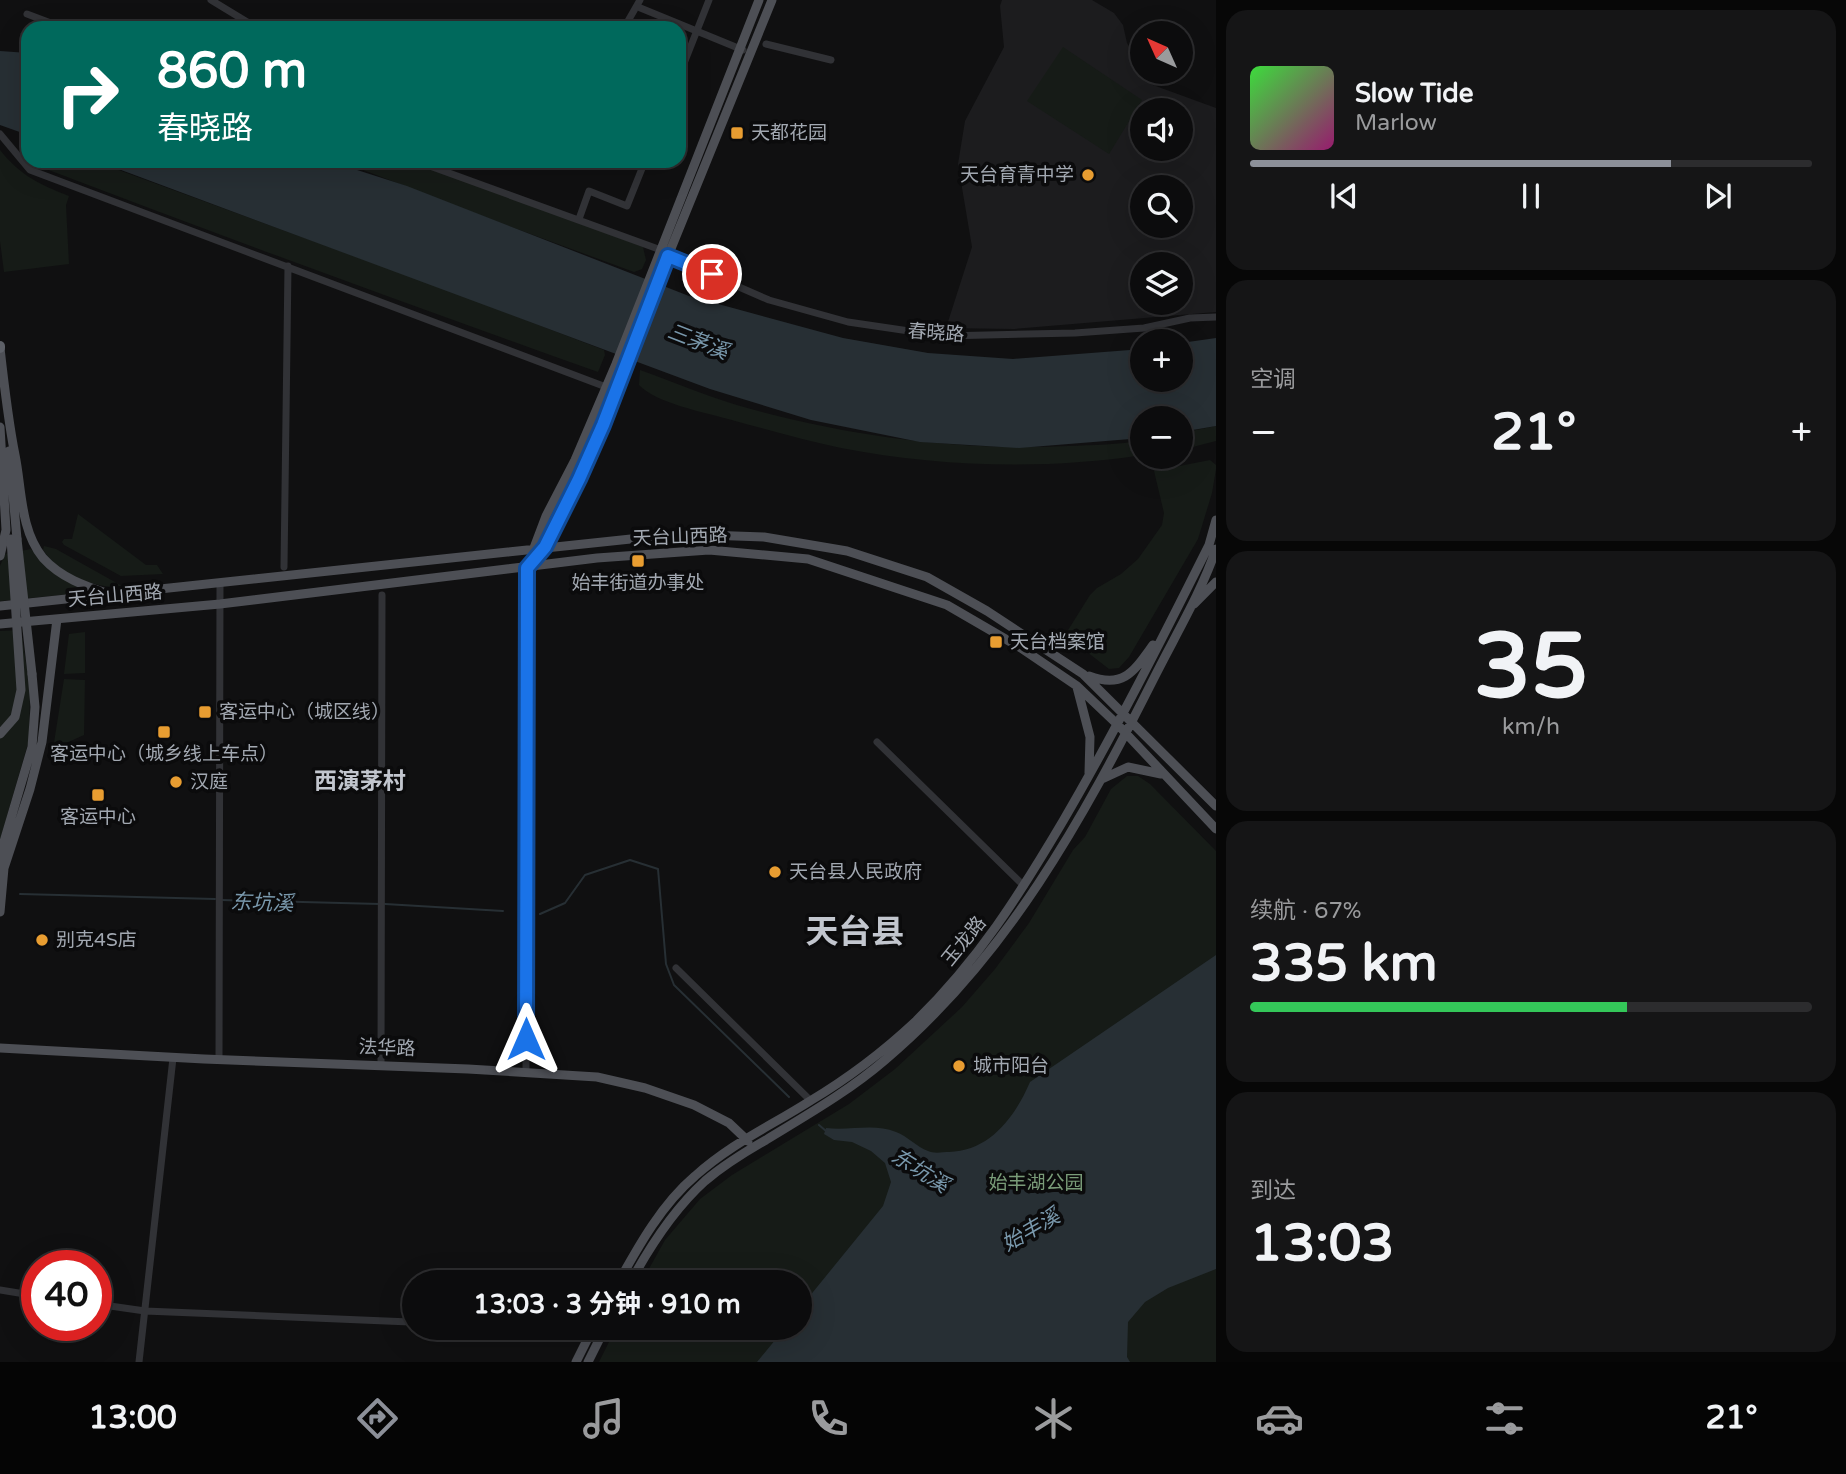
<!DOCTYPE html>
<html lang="zh">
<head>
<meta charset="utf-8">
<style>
  :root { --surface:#0c0c0d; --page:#151516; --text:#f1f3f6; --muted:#9a9b9d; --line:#2c2c2e; --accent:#8c9099 }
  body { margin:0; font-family:"Varela Round","Noto Sans SC",sans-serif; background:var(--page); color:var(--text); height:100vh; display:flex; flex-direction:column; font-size:26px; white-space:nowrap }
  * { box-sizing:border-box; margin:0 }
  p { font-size:23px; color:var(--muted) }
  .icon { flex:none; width:38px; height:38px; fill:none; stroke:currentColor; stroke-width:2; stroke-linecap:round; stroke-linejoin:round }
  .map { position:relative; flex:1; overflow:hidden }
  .details { display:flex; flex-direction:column; gap:10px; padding:10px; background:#070707; width:630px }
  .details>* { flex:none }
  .top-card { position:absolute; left:21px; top:21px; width:665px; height:147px; border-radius:21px; box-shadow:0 7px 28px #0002,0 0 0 2px var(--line); background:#00695c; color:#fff; overflow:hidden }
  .needle { width:46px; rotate:315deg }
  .fabs { position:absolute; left:1130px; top:21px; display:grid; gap:14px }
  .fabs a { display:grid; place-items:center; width:63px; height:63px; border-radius:50%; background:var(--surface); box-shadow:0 7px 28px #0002,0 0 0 2px var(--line); font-size:35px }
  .speed { position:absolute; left:21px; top:1250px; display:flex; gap:14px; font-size:35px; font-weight:700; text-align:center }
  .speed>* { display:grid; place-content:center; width:91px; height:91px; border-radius:50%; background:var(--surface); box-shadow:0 7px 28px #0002,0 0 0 2px var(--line); line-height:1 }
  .speed .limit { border:10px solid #d22; background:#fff; color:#111 }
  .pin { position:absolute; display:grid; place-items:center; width:60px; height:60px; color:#fff; margin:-30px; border:4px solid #fff; border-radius:50%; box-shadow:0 2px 7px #0007 }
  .me { position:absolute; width:77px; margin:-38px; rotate:0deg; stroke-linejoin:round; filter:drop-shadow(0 0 5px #0008) }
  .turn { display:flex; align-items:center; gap:24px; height:147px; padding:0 21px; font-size:32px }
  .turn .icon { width:91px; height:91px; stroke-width:2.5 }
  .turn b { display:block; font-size:49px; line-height:60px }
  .big { font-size:52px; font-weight:700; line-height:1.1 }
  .details .widget { flex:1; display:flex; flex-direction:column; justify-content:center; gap:10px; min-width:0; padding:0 24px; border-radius:21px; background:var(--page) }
  .details .dial { align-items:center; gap:0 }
  .dial b { font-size:91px; line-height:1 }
  .song { display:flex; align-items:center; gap:21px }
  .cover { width:84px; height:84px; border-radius:10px; background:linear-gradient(135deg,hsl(120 70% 55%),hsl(320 70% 35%)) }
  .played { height:7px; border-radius:4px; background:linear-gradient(90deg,var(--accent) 75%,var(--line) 75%) }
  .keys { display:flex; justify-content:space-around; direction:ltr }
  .heat { display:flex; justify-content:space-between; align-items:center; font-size:38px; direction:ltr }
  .charge { height:10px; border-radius:5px; background:linear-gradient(90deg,#34c759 67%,var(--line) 0) }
  .trip { position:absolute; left:402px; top:1270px; width:410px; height:70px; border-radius:35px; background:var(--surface); box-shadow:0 7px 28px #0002,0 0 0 2px var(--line); font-weight:700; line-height:70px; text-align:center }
  .menu { display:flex; height:112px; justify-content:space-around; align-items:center; background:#050505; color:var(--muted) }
  .menu .icon { width:49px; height:49px }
  .menu .selected { color:var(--accent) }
  .menu b { font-size:32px; color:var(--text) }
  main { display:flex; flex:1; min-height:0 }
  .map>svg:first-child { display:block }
  .built { fill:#1c1c1e; fill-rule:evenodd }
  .green { fill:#161b17 }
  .water { fill:#272f34 }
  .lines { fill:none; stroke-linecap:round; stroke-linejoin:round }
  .stream { stroke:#272f34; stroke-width:2 }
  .minor { stroke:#313236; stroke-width:7 }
  .major { stroke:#4d4f55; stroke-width:9 }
  .highway { stroke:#5d6067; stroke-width:10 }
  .major-bridge { stroke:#4d4f55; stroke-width:9 }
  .route-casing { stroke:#114b97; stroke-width:18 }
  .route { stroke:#1a73e8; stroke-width:12 }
  .poi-dot { fill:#e89d31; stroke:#0b0b0c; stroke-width:2.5 }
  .labels { text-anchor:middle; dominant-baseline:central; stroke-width:7; stroke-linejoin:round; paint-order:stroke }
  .poi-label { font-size:19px; fill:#a2a8b1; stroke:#0b0b0c; text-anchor:start }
  .street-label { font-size:19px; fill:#a2a8b1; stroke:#0b0b0c }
  .park-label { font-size:19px; fill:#7a9c79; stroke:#0b0b0c }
  .water-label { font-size:21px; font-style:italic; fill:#7998ac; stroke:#0b0b0c }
  .quarter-label { font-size:23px; font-weight:bold; fill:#c2c6ce; stroke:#0b0b0c }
  .town-label { font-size:33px; font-weight:bold; fill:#c2c6ce; stroke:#0b0b0c }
</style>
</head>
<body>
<main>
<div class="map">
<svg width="1216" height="1362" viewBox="0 0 1216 1362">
  <rect width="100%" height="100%" fill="#101011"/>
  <path class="built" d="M1002 0H1092L1114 13 1123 25 1127 43 1145 79 1153 85 1216 108V312L1014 329 946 328 972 247 958 164 965 121 1004 47 1000 6ZM1143 110H1181V149H1143ZM1143 187H1181V226H1143ZM1143 264H1181V303H1143Z"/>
  <path class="green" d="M1063 47 1142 100 1109 154 1027 101Z
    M0 150C21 176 39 184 69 196L66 205 69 264 4 272 0 241Z
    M35 161H94L458 294 604 350 605 355 598 372C413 306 229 239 46 169Z
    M340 161H416L643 247 646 260 642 269 634 272 498 222Z
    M640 370C677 383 713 399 751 409 854 437 961 451 1068 446 1093 445 1118 445 1143 440V455C1044 470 939 467 841 448 803 440 765 429 728 419 703 412 656 403 639 385Z
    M1216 426V441L1181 450V433Z
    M1210 460 1216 465V469L1212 493 1198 539 1129 657 1119 668 1109 669 1065 635 1090 595 1097 588 1121 574 1138 559 1162 525 1164 513 1154 471Z
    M78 514 146 565H157L163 574 121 576 64 545 62 542 64 539H72Z
    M44 546 56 549 122 586 134 587C101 590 62 579 43 550Z
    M31 549C49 568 66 583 91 592L0 601V566L5 554Z
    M21 630 30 689 29 740 0 840V631Z
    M85 632V673L64 674 69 634Z
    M64 679 85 680 84 735 53 749Z
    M1127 776H1138L1150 784 1216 851V1362H599L616 1328H800V1283H641L665 1240 700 1199 732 1175 849 1104 895 1069 962 1007 995 969 1029 923 1073 850 1085 837 1111 789Z"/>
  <path class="water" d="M0 51 28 53V135L0 125Z
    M97 161H329L407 186 689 296 843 338 928 353 1013 359 1143 349V380H1181V343L1216 338V426L1181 432V418H1143V438L1019 448 920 442 811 420 710 389Z
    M1216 955V1269L1168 1288 1145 1302 1128 1322 1127 1357 1130 1362H757L785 1328H800V1308L883 1206 891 1182 885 1163 871 1151 852 1142 834 1140 824 1134 826 1128C850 1131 874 1123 896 1132 907 1136 917 1147 928 1151 934 1154 943 1152 949 1152 990 1151 1015 1117 1030 1082Z"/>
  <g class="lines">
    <path class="stream" d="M20 894 215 899
      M221 900 380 904
      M385 904 503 911
      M540 914 565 903 585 875 630 860 658 869 666 964 674 985 789 1097
      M819 1125 826 1131"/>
    <path class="minor" d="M211 0 257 28
      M638 7 743 50
      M27 14 64 28
      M624 28 640 0
      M766 44 831 60
      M679 76 709 0
      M0 134 30 170 606 387
      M416 161 661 250
      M579 219 589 191 627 206 645 161
      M668 256 769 300 848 322 943 336 1075 333 1144 328 1190 318 1216 317
      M284 567 288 266
      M877 742 1024 886
      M676 968 811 1101
      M219 1059 220 584
      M381 1065 382 595
      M526 1072 527 568
      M0 1290 37 1296
      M96 1304 145 1311 410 1322
      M139 1362 173 1058"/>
    <path class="major" d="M0 348C4 384 8 420 15 455 22 489 20 530 43 558 61 578 85 586 109 594
      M0 427 6 530 0 556
      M9 451 17 539
      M532 553 546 516 575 460 616 364 759 0
      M527 568 545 547 603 425 668 256 772 0
      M1194 604 1216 582
      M0 606 678 534 764 537 847 551 927 577 987 611 1083 674 1216 806
      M0 624 220 604 597 558 709 550 808 559 947 605 1021 648 1077 686 1118 725 1216 829
      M1089 676C1124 689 1134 671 1153 645
      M1077 687 1090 737 1089 773
      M1102 779 1128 767 1161 774
      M3 845 32 747 35 707 32 674
      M0 851 3 845 0 863
      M0 912 4 868 30 789 42 742 57 619
      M0 1048 204 1059 468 1069 597 1077 645 1088 694 1105 729 1123 748 1141
      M618 1283C639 1245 662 1204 695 1176 732 1143 769 1127 810 1101 847 1079 884 1051 916 1021 979 959 1018 897 1063 821 1115 732 1162 639 1209 545L1216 520
      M630 1283C650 1246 673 1210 705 1181 724 1165 745 1152 766 1140 807 1115 849 1091 885 1060 1007 957 1083 819 1154 678 1175 636 1201 593 1216 549
      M576 1362 593 1328
      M588 1362 605 1328"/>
    <path class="highway" d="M0 346V348"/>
    <path class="major-bridge" d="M17 539 32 674
      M0 734 15 717 21 690 11 539"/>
  </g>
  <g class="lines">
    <g class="route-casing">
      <path id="route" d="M526 1039 527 568 545 547 579 479 603 425 668 256 712 274"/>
    </g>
    <use href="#route" class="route"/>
  </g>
  <g class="poi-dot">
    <rect x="730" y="126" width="14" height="14" rx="3.5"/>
    <circle cx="1088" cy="175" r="7"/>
    <rect x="631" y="554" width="14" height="14" rx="3.5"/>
    <rect x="989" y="635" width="14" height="14" rx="3.5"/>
    <rect x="198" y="705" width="14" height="14" rx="3.5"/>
    <rect x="157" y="725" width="14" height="14" rx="3.5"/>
    <circle cx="176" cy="782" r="7"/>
    <rect x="91" y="788" width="14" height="14" rx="3.5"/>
    <circle cx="775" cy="872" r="7"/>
    <circle cx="42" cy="940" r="7"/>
    <circle cx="959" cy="1066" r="7"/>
  </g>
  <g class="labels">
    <g class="poi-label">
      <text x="751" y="133">天都花园</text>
      <text x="1074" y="175" text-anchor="end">天台育青中学</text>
      <text x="638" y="583" text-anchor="middle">始丰街道办事处</text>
      <text x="1010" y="642">天台档案馆</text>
      <text x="219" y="712">客运中心（城区线）</text>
      <text x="164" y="754" text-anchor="middle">客运中心（城乡线上车点）</text>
      <text x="190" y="782">汉庭</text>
      <text x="98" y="817" text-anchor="middle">客运中心</text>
      <text x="789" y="872">天台县人民政府</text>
      <text x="56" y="940">别克4S店</text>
      <text x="973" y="1066">城市阳台</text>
    </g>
    <g class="street-label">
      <text transform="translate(936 333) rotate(4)">春晓路</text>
      <text transform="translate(680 537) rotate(-2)">天台山西路</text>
      <text transform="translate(115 596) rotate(-5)">天台山西路</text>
      <text transform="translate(964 941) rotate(-51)">玉龙路</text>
      <text transform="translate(387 1048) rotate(2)">法华路</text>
    </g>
    <g class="park-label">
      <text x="1036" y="1183">始丰湖公园</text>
    </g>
    <g class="water-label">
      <text transform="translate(698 342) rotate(21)">三茅溪</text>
      <text transform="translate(262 903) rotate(2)">东坑溪</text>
      <text transform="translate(920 1171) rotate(32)">东坑溪</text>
      <text transform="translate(1031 1230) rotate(-30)">始丰溪</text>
    </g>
    <g class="quarter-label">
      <text x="360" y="782">西演茅村</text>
    </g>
    <g class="town-label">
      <text x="855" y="932">天台县</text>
    </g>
  </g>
</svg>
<div class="fabs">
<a><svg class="needle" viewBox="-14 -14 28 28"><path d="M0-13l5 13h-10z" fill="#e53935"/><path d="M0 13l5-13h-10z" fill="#9a9b9d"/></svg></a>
<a><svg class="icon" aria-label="sound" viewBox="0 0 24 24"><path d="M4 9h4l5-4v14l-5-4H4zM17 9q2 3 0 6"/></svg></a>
<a><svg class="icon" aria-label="search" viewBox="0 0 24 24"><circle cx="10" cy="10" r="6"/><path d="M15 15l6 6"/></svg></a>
<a><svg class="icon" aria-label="layers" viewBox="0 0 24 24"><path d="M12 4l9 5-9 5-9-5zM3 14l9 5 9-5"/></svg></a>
<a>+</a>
<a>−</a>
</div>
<div class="speed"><div class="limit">40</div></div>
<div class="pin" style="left:712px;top:274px;background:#d93025"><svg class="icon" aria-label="arrive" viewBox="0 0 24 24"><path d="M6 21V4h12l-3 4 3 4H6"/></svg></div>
<svg class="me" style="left:526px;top:1039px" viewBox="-20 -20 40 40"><path d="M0-17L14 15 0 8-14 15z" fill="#1a73e8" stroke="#fff" stroke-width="4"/></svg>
<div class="trip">13:03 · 3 分钟 · 910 m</div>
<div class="top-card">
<div class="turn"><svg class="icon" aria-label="right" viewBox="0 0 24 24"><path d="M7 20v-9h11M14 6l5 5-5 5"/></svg><div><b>860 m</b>春晓路</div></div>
</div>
</div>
<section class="details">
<div class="widget">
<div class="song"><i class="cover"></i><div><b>Slow Tide</b><p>Marlow</p></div></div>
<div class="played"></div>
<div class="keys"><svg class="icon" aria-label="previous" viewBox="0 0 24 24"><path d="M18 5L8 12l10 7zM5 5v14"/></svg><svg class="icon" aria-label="pause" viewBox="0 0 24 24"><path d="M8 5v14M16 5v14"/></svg><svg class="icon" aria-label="next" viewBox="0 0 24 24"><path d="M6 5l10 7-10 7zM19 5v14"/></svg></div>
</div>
<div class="widget"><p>空调</p>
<div class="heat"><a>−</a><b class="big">21°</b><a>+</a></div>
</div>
<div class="widget dial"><b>35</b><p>km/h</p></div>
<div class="widget"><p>续航 · 67%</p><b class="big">335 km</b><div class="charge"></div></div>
<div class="widget"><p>到达</p><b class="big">13:03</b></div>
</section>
</main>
<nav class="menu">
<b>13:00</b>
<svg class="icon selected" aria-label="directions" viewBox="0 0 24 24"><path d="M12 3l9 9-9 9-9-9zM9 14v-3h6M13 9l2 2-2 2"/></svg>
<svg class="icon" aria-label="music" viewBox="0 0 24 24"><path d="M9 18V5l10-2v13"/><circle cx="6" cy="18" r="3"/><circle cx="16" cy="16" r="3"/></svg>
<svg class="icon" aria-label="phone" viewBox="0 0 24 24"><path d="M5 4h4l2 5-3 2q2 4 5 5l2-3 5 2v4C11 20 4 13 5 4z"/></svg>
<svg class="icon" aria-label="climate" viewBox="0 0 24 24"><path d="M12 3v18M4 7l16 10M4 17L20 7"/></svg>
<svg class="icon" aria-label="car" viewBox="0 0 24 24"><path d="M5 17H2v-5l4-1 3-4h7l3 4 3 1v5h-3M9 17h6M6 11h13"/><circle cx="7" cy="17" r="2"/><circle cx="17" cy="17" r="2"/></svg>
<svg class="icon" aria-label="filters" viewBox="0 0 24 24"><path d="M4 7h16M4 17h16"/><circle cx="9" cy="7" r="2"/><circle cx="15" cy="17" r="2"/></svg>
<b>21°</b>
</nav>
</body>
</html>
